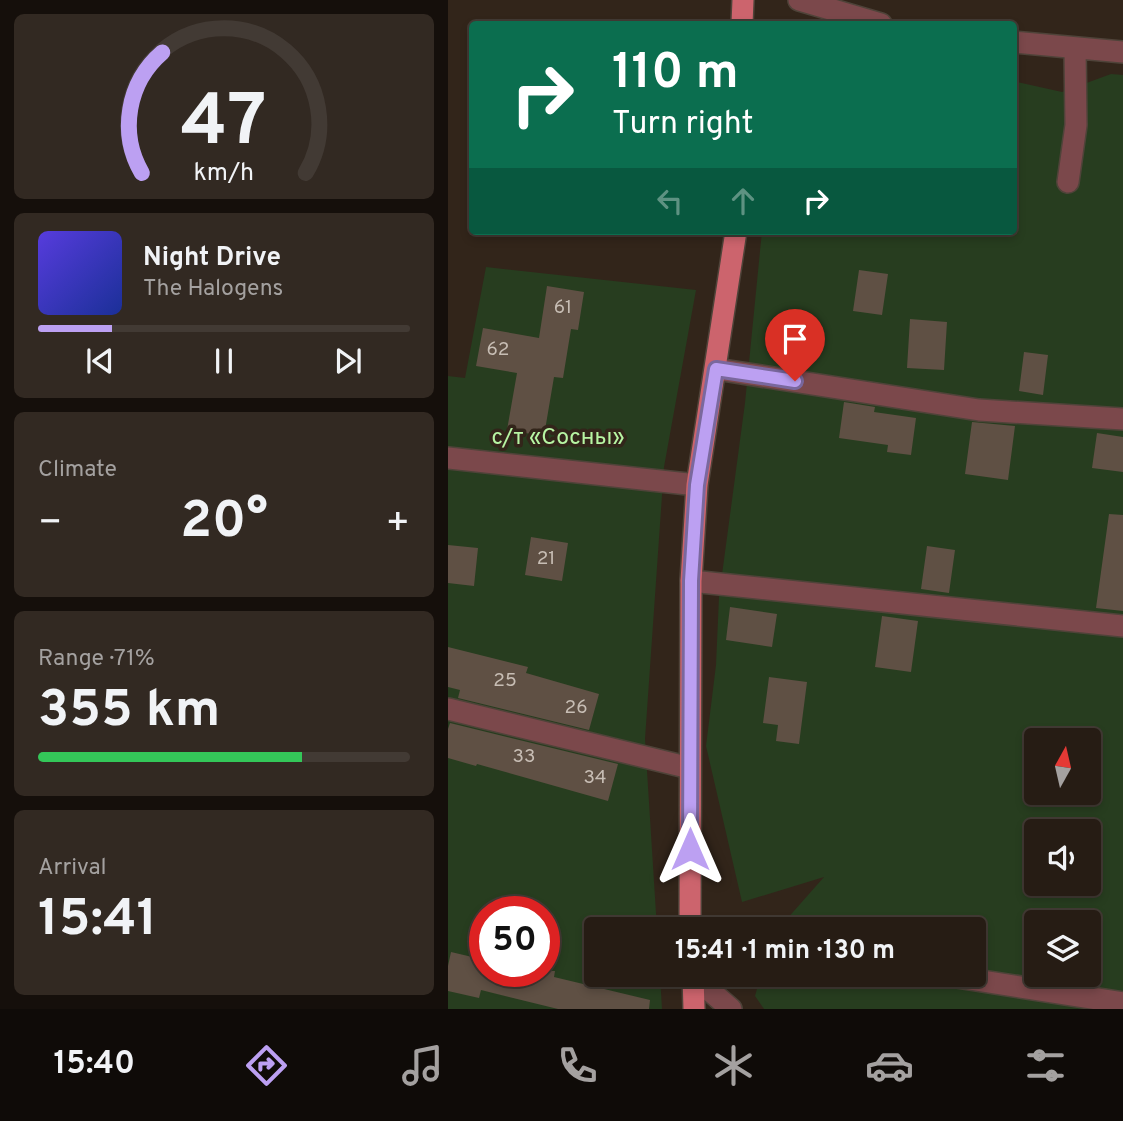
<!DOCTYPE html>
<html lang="en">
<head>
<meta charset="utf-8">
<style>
  :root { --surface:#261c14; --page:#322922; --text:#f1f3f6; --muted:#a4a1a0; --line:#423a34; --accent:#bca0f2 }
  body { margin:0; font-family:Overpass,sans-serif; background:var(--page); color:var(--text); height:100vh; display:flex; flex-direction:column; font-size:26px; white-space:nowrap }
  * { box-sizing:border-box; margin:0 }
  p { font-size:23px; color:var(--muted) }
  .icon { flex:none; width:38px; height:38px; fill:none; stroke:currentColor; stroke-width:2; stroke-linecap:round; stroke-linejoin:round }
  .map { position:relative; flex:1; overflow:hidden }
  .side { display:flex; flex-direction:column; gap:14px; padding:14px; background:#150f0b; width:448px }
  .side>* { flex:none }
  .top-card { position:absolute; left:21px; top:21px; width:548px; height:214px; border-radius:7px; box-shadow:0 4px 10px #0003,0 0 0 2px var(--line); background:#0b6e4f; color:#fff; overflow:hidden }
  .needle { width:46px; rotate:8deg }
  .tools { position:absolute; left:576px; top:728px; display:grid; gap:14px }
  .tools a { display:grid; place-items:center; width:77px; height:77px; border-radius:7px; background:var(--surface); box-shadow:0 4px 10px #0003,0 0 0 2px var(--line); font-size:35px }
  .speed { position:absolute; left:21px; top:896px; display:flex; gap:14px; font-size:35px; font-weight:700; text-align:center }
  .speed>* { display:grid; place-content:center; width:91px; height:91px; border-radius:50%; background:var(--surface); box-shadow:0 4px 10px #0003,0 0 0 2px var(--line); line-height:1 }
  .speed .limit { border:10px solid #d22; background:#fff; color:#111 }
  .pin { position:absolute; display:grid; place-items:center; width:60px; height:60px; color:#fff; margin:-72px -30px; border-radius:50% 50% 50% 0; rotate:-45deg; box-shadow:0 0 7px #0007 }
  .pin .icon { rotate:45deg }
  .me { position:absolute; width:77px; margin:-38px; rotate:0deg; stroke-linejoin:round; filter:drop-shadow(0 0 5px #0008) }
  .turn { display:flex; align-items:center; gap:24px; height:147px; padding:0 28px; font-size:32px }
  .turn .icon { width:91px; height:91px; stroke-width:2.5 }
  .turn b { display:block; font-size:49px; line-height:60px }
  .lanes { display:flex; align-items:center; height:66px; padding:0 28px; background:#0003; justify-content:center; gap:35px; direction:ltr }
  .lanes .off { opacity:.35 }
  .big { font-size:52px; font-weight:700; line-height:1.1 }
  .side .tile { flex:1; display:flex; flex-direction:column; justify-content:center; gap:10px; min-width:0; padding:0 24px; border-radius:10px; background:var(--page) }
  .side .dial { align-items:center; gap:0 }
  .dial svg { height:182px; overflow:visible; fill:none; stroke:var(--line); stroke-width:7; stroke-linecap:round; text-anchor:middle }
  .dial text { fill:var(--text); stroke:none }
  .song { display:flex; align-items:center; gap:21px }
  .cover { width:84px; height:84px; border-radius:10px; background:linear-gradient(135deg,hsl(250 70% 55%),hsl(230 70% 35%)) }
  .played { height:7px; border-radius:4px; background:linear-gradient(90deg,var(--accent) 20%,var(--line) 20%) }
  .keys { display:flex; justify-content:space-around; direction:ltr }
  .heat { display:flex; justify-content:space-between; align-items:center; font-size:38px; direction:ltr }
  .charge { height:10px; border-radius:5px; background:linear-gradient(90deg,#34c759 71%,var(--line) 0) }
  .trip { position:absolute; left:136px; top:917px; width:402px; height:70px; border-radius:7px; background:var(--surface); box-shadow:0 4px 10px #0003,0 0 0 2px var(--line); font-weight:700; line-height:70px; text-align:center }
  .tabs { display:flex; height:112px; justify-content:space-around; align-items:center; background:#0f0b08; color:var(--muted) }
  .tabs .icon { width:49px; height:49px }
  .tabs .on { color:var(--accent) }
  .tabs b { font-size:32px; color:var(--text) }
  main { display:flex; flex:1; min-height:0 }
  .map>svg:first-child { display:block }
  .green { fill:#273d1f; fill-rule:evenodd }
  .building { fill:#5f5044 }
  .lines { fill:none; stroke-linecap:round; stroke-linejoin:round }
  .minor-casing { stroke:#4f4339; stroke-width:24 }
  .major-casing { stroke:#4f4339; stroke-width:24 }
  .minor { stroke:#7b484b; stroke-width:21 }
  .major { stroke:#cc646d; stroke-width:21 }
  .route-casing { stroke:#7a689d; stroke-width:18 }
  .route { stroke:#bca0f2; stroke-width:12 }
  .labels { text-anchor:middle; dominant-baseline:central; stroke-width:7; stroke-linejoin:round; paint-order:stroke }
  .number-label { font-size:19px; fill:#c7bdb4 }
  .park-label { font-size:23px; fill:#b7f5a3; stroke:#32251a }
</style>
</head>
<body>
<main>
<section class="side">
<div class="tile dial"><svg viewBox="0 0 100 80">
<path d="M14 69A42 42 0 1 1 86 69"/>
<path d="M14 69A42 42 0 0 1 23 16" stroke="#bca0f2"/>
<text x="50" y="56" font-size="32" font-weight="700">47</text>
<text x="50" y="72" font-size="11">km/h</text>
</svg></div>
<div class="tile">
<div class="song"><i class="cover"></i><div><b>Night Drive</b><p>The Halogens</p></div></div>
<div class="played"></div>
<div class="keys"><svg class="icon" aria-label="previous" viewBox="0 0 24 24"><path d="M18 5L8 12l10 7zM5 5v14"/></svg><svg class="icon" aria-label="pause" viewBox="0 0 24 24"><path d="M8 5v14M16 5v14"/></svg><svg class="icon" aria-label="next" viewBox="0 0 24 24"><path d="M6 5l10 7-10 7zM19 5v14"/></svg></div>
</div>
<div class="tile"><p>Climate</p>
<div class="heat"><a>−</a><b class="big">20°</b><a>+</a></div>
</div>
<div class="tile"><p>Range · 71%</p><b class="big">355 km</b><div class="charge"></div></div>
<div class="tile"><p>Arrival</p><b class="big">15:41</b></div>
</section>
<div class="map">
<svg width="675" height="1009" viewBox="0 0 675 1009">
  <rect width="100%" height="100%" fill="#32251a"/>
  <path class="green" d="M663 74 675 75V1009H316L307 996 313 975H527V929H330L376 877 294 902 258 746 268 665 271 597 297 403 314 231H565V81L614 92ZM588 740H640V793H588ZM588 831H640V884H588ZM588 922H640V975H588Z
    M38 267 248 290 216 467 197 739 209 929H149V975H212L214 1009H0V376L17 378ZM37 912H96V971H37Z"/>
  <path class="building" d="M411 270 440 274 434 315 405 311Z
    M99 286 136 292 130 330 123 329 115 378 106 377 96 436 59 430 69 373 28 366 35 328 91 338Z
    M462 319 499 322 496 370 459 368Z
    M576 352 600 355 595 395 571 391Z
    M396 402 427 407 426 412 468 418 463 455 439 452 440 445 391 438Z
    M524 422 567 426 560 480 517 474Z
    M649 433 675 437V472L644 468Z
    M661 514 675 515V611L648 608Z
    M83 537 120 543 114 581 77 575Z
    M0 545 30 548 26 586 0 583Z
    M479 546 507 550 501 593 473 589Z
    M282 607 329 614 324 647 278 640Z
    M434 616 470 621 463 672 427 667Z
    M0 647 80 667 78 673 151 694 141 730 10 698 12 690 0 687Z
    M321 677 359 682 351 744 328 741 330 725 315 723Z
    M2 723 170 764 160 801 29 764 28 766 0 758V729Z
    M3 952 37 960V971H107L106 977 202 1000 201 1009H110L33 990 31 998 0 991V966Z"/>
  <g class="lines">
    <g class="minor-casing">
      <path id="minor" d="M351 0 433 24
        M565 42 675 52
        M620 182 628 125 627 48
        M268 369 531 410 675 419
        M0 458 249 485
        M243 581 675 626
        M0 709 242 768
        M496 975 675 1003
        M245 976 283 1009"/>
    </g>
    <g class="major-casing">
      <path id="major" d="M294 24 295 0
        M242 929 243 581 249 485 288 231
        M245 975 246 1009"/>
    </g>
    <use href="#minor" class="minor"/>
    <use href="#major" class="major"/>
  </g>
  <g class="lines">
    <g class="route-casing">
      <path id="route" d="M242 849 243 581 249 485 268 369 347 381"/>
    </g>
    <use href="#route" class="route"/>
  </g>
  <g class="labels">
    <g class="number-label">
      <text x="115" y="308">61</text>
      <text x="50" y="350">62</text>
      <text x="98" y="559">21</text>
      <text x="57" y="681">25</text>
      <text x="128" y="708">26</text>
      <text x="76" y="757">33</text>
      <text x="147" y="778">34</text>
    </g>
    <g class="park-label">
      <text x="110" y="438">с/т «Сосны»</text>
    </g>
  </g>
</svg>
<div class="tools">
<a><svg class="needle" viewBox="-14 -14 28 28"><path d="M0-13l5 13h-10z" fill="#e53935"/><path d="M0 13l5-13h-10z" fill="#a4a1a0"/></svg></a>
<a><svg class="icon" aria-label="sound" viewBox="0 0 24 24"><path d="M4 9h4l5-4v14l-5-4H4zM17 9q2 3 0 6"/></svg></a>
<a><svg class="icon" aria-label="layers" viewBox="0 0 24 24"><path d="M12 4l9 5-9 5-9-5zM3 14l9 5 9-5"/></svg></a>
</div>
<div class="speed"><div class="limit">50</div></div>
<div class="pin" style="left:347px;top:381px;background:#d93025"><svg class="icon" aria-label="arrive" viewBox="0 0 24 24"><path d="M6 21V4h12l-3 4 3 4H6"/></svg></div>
<svg class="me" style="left:242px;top:849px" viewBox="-20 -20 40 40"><path d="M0-17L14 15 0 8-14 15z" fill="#bca0f2" stroke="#fff" stroke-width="4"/></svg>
<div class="trip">15:41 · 1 min · 130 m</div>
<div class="top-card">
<div class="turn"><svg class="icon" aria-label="right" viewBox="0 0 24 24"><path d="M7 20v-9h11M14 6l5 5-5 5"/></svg><div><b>110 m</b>Turn right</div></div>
<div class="lanes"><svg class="icon off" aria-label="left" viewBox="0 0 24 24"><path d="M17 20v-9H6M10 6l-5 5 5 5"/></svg><svg class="icon off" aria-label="ahead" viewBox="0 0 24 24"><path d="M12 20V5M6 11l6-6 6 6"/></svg><svg class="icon" aria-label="right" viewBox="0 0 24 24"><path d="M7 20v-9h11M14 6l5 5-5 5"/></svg></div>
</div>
</div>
</main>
<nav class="tabs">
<b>15:40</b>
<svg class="icon on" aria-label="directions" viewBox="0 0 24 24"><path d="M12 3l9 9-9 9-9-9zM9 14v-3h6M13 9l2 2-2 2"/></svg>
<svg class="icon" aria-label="music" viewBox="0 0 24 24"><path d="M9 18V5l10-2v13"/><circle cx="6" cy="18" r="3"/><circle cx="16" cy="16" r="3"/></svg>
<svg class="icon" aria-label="phone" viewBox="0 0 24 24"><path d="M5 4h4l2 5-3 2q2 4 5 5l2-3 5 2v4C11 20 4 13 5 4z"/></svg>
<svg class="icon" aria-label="climate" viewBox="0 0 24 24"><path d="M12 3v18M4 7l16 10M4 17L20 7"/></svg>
<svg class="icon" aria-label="car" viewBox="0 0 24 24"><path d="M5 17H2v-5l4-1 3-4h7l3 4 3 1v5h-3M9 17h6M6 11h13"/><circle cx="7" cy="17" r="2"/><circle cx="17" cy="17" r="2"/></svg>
<svg class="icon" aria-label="filters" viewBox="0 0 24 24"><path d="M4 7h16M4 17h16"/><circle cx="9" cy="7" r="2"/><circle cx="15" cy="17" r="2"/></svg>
</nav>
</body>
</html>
